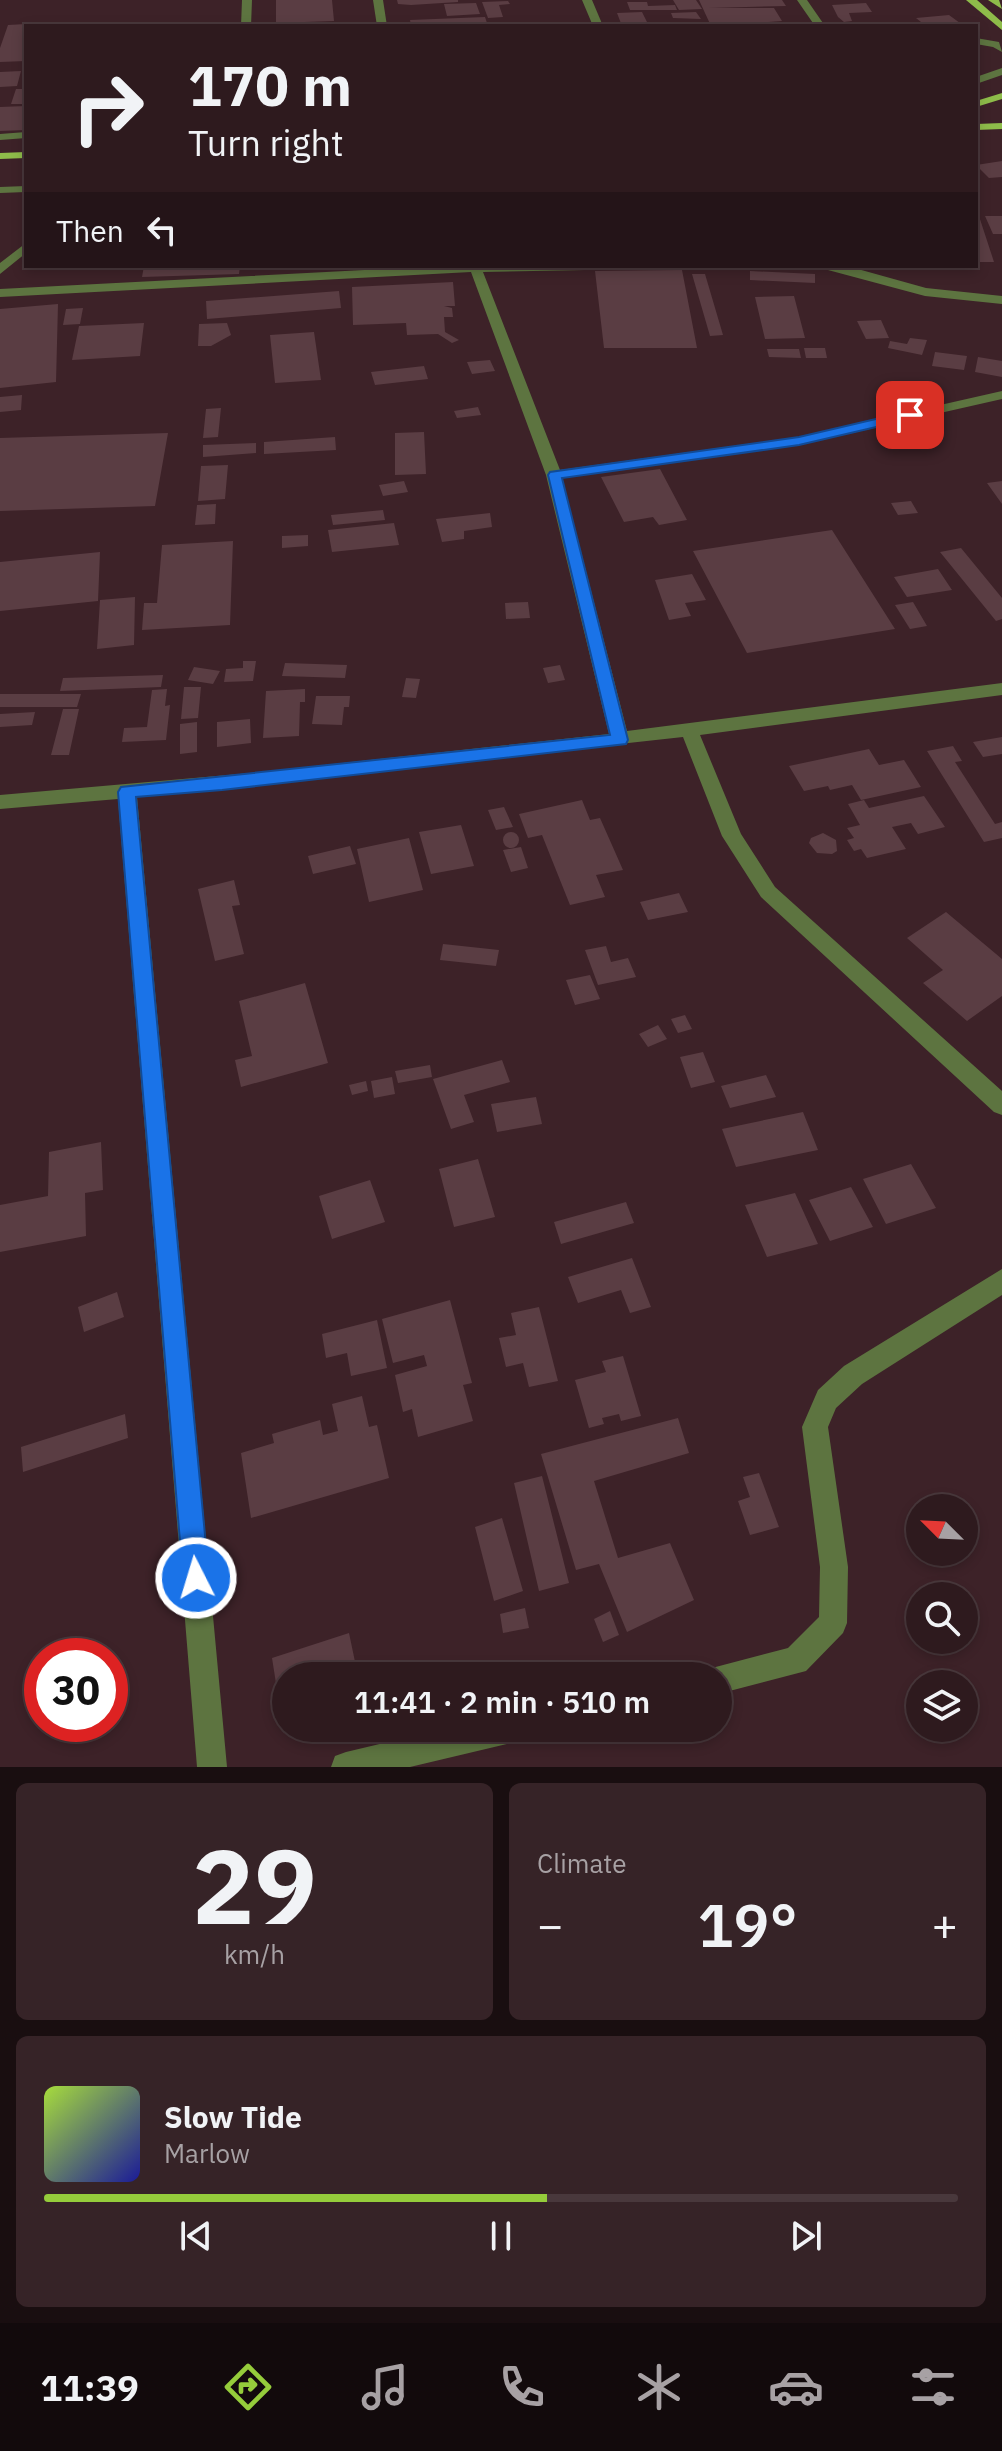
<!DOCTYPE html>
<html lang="en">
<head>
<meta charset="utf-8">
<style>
  :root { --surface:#2e1a1e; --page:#362327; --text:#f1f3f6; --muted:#a7a1a4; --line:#49383c; --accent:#95cc3b }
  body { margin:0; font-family:"IBM Plex Sans",sans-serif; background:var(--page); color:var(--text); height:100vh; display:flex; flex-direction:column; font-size:30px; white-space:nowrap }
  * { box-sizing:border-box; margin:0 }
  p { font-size:26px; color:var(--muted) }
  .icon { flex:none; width:44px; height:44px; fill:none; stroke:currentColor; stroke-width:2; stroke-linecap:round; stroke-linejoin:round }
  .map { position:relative; height:1767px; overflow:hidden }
  .details { display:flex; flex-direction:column; gap:16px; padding:16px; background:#190e10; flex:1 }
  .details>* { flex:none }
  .hud { position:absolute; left:24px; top:24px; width:954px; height:244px; border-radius:0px; box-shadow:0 4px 12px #0003,0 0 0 2px var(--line); background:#2e1a1e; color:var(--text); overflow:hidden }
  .needle { width:52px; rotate:294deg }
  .tools { position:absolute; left:906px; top:1494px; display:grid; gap:16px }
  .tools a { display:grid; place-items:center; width:72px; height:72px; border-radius:50%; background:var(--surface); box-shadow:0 4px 12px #0003,0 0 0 2px var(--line); font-size:40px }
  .speed { position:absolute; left:24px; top:1638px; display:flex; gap:16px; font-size:40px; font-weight:700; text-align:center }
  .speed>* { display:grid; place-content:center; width:104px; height:104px; border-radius:50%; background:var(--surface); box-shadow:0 4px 12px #0003,0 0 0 2px var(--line); line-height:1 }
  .speed .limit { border:12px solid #d22; background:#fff; color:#111 }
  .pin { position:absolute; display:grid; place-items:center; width:68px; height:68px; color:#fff; margin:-34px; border-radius:16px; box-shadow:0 4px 12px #0006 }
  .me { position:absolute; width:88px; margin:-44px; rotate:355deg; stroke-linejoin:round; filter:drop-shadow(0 0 6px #0008) }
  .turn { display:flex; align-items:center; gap:28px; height:168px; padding:0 32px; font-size:36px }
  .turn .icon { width:104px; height:104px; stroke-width:2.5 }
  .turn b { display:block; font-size:56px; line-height:68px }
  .then { display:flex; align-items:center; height:76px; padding:0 32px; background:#0003; gap:16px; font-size:30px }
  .big { font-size:60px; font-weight:600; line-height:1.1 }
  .details .tile { flex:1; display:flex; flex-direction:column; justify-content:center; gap:12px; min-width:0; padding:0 28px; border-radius:12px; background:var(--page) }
  .details .dial { align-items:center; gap:0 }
  .dial b { font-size:104px; line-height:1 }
  .song { display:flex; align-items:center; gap:24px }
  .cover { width:96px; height:96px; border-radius:12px; background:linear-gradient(135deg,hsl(80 70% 55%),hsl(240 70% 35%)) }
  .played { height:8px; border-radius:4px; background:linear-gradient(90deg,var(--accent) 55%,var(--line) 55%) }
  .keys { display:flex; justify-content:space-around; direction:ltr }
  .heat { display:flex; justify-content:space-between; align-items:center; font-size:44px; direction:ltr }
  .details .tiles { flex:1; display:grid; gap:16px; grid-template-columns:1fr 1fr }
  .tile:last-child { grid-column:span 2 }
  .trip { position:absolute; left:272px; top:1662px; width:460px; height:80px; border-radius:40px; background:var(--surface); box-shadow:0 4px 12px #0003,0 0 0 2px var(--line); font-weight:600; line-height:80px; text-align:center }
  .tabs { display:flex; height:128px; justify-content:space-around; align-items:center; background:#120a0c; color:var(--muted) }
  .tabs .icon { width:56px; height:56px }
  .tabs .selected { color:var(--accent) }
  .tabs b { font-size:36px; color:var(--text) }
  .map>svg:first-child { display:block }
  .building { fill:#5a3d43 }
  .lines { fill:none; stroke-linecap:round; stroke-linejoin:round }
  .minor { fill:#5d7440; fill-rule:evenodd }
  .major { fill:#8ebc4a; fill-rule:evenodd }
  .route { fill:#1a73e8; stroke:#114b97; stroke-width:2 }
</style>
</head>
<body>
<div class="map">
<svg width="1002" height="1767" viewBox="0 0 1002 1767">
  <rect width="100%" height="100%" fill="#3d2228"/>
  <path class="building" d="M276 0H332L334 21 276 23Z
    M397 0H458V2L411 5 398 4Z
    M673 0H696L702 9 679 10Z
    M699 0H782L786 6 709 8H774L782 21 711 26Z
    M508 1 510 4 499 5 503 17 488 18 482 2Z
    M627 2H647L648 6 675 5 677 10H630Z
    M476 3 480 14 447 16 444 4Z
    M866 3 872 12 849 13 852 21 844 22 838 17 832 5Z
    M642 12 649 26H622L617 13Z
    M696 12 701 19 673 18 671 13Z
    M949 15 964 26H926L916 18Z
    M485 17 488 26H411L410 20Z
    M26 24V61L0 62V48L8 25Z
    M21 71 17 86 0 87V72Z
    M16 89H26V104H11Z
    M26 106V130L0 131V107Z
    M1002 161V177L989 178 976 165Z
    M977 210 994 262H976Z
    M985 216H1002V234H993Z
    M144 266H240L239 274 142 277Z
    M682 270 697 348H604L595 271Z
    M750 271 815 274V283L750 280Z
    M692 274H705L723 335 710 336Z
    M453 282 455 306H444L452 308 453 317H444L445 332 459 340 452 343 438 334 407 335 406 323 353 325 352 287Z
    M339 291 341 308 207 319 206 301Z
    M794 296 805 338 765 339 755 297Z
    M58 304 56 382 0 388V309Z
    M83 308 80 324 63 325 66 309Z
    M881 320 889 338 866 339 857 321Z
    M144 323 140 356 72 360 79 326Z
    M227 323 231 335 211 346H198L199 324Z
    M314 332 321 380 275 383 270 335Z
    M910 338 927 340 922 355 888 348 890 341 907 344Z
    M804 348H825L827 358H806Z
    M767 349H799L801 358 769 357Z
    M935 352 967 356 964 370 932 366Z
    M978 357 1002 361V377L975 372Z
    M490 360 495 371 472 374 467 362Z
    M424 366 428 379 375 385 371 372Z
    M22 395 21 410 0 412V397Z
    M478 407 481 415 457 418 454 411Z
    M221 408 218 437 203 438 206 409Z
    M424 432 426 474 395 475V433Z
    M168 433 155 506 0 511V438Z
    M335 437 336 450 264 454V442Z
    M256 443V453L203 457V445Z
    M228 465 225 499 198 501 201 466Z
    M660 469 687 520 659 525 653 517 624 522 601 477Z
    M404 481 408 492 383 496 379 485Z
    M1002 481V504L987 483Z
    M911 501 918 513 898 515 891 503Z
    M216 504 215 524 195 525 197 505Z
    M383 510 385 520 333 525 331 515Z
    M490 513 492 527 464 531V539L442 542 436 519Z
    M394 523 399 545 332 552 328 530Z
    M832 530 895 629 747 653 693 551Z
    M308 535V546L282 548V536Z
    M233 541 230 625 142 630 144 603H157L162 545Z
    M961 548 1002 598V619L996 621 940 552Z
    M100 552 98 601 0 611V562Z
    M938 569 952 590 907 597 894 577Z
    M692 574 706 600 685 603 691 616 669 620 655 580Z
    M135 597 134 645 97 649 100 600Z
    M528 602 530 618 506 619 505 603Z
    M913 602 927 626 910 629 895 605Z
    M243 661H256L253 681 224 682 226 669 243 668Z
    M285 663 347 665 345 678 282 676Z
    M560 665 565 680 548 683 543 668Z
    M194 667 220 671 213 684 188 680Z
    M163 675 161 687 60 691 63 678Z
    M406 678 420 679 416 698 402 697Z
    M184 687H201L198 718 181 719Z
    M167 689 165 706 170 705 166 740 122 742 124 728 147 727 152 690Z
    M305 689V702H300L299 736 263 738 266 691Z
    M0 694H81L77 707H0Z
    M316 696H350L349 707H344L342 725 312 724Z
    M63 709H79L69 755H51Z
    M35 712 32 725 0 727V714Z
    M250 719 251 743 217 747V722Z
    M197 722V752L180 754V724Z
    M1002 737V754L983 757 973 742Z
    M953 746 962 761 955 762 995 824 1002 822V838L984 842 927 751Z
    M869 749 879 765 904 760 921 787 861 800 852 785 830 790 828 786 804 791 789 766Z
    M924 796 945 827 918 834 911 823 892 827 906 849 867 858 861 849 854 851 847 840 854 838 847 828 860 825 848 804 864 800 869 808Z
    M582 800 590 820 600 818 623 870 596 875 605 897 570 905 542 835 528 838 519 814Z
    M504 807 513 827 496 830 488 810Z
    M461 825 474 866 431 874 419 832Z
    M503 840a8 8 0 1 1 16 0a8 8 0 1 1-16 0Z
    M823 833 836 840 837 851 832 854 817 853 809 843 811 838Z
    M409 838 423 890 369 902 357 849Z
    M350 846 356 864 313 874 308 856Z
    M521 847 528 868 511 872 503 850Z
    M234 880 240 905 232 906 244 954 215 961 198 889Z
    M679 893 688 912 648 920 640 902Z
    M946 912 1002 959V996L967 1021 923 983 943 970 907 938Z
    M443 944 499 950 496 966 440 960Z
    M606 946 611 962 628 958 636 977 598 985 585 950Z
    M590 975 600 999 575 1005 566 980Z
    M305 983 328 1063 241 1087 235 1060 252 1056 239 1001Z
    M685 1015 692 1029 678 1033 671 1019Z
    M658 1025 667 1039 648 1047 639 1034Z
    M703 1052 715 1082 691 1088 680 1057Z
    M502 1060 510 1082 464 1095 474 1122 451 1129 433 1079Z
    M430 1065 432 1077 398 1083 395 1071Z
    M766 1075 776 1097 730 1108 721 1086Z
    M392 1077 395 1094 374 1098 371 1081Z
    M366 1081 368 1091 352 1095 349 1085Z
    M536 1097 542 1124 497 1132 491 1104Z
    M803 1112 818 1150 736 1167 722 1129Z
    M101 1142 103 1190 85 1193 86 1236 0 1252V1205L48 1196 49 1152Z
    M478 1159 495 1217 454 1227 439 1169Z
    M911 1164 936 1208 886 1224 863 1179Z
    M370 1180 385 1222 332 1239 319 1196Z
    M851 1187 873 1227 830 1241 809 1200Z
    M795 1193 818 1244 767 1257 745 1205Z
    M626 1202 634 1223 561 1244 554 1222Z
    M632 1258 651 1307 630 1313 621 1290 578 1303 568 1277Z
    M117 1292 124 1317 84 1332 78 1307Z
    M450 1300 472 1383 463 1385 473 1421 418 1437 412 1409 403 1412 395 1375 427 1366 424 1355 393 1363 382 1319Z
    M539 1307 558 1381 529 1387 523 1363 506 1367 499 1338 516 1335 511 1313Z
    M377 1320 387 1368 351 1376 347 1353 326 1358 322 1334Z
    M623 1356 641 1416 621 1421 619 1414 602 1418 604 1424 589 1428 575 1380 606 1372 602 1361Z
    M362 1396 369 1427 377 1425 389 1478 251 1518 241 1453 274 1443 272 1434 320 1420 323 1435 338 1431 332 1404Z
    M125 1414 128 1438 23 1472 21 1447Z
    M678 1418 689 1453 594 1481 618 1558 670 1543 694 1600 627 1632 599 1564 576 1570 541 1454Z
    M759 1473 779 1527 750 1535 738 1501 750 1497 743 1477Z
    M542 1476 569 1583 539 1591 514 1483Z
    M502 1518 523 1591 494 1601 475 1527Z
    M525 1608 529 1628 503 1633 500 1614Z
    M610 1611 619 1635 603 1642 594 1619Z
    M349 1633 358 1676H286L284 1734 272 1658Z"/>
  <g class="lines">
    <path class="minor" d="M242 0H252L251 26H241Z
      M373 0H383L387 26H377Z
      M582 0H592L603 26H593Z
      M797 0H807L825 26H815Z
      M976 38 999 42 1002 52 993 47 976 44Z
      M1002 68V75L976 84V77Z
      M26 132V138L0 140V134Z
      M26 186V192L0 193V187Z
      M26 243V253L0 274V263Z
      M441 266H591L585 270 483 272 560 470 799 437 1002 391V399L799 445 562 478 627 731 1002 683V695L700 735 741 834 775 887 1002 1091V1115L994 1112 761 897 722 836 683 737 137 797 227 1767H197L118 799 0 809V795L251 773 609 734 546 475 471 272 0 297V289Z
      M813 266H847L926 288 1002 296V304L925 296Z
      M1002 1269V1295L862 1384 836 1408 828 1427 848 1567 847 1623 843 1633 806 1671 718 1694V1676H704L708 1669 788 1648 819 1617 820 1567 802 1427 818 1390 844 1366Z
      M447 1728H526L522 1739 511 1743 410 1767H331L335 1756 346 1752Z"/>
    <path class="major" d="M966 0H977L1002 22V30Z
      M988 0H999L1002 9Z
      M1002 93V99L976 107V101Z
      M1002 123V129L976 130V124Z
      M26 152V158L0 159V153Z"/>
  </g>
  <path class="route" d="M910 411 915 412V418L799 445 562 478 628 740 626 744 222 790 136 797 209 1578 205 1587 196 1591 186 1587 183 1578 118 792 121 787 610 735 548 475 550 472 799 437Z"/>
</svg>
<div class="tools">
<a><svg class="needle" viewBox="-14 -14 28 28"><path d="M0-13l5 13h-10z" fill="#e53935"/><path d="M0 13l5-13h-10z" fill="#a7a1a4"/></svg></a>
<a><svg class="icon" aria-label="search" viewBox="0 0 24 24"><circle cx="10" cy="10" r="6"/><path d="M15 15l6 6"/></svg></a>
<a><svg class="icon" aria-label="layers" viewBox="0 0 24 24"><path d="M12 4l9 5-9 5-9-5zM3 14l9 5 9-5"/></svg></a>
</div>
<div class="speed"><div class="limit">30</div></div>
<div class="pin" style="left:910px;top:415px;background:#d93025"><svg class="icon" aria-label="arrive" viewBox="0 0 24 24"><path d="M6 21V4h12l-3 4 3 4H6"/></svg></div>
<svg class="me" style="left:196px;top:1578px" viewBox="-20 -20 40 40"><circle r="17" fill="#1a73e8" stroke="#fff" stroke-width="3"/><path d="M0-11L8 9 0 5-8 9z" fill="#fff"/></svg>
<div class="trip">11:41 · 2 min · 510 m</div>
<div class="hud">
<div class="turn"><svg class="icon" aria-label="right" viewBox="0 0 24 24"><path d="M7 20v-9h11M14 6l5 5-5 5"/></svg><div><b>170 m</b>Turn right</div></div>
<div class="then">Then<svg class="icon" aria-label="left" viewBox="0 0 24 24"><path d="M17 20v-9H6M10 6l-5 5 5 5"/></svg></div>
</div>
</div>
<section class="details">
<div class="tiles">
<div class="tile dial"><b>29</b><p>km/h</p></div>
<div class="tile"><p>Climate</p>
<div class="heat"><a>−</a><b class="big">19°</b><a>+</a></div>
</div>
<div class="tile">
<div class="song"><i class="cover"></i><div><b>Slow Tide</b><p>Marlow</p></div></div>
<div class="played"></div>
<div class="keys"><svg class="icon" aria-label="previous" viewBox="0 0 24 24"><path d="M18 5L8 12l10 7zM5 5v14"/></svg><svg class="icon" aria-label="pause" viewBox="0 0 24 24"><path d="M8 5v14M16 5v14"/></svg><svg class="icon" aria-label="next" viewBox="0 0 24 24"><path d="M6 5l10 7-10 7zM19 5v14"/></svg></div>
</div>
</div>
</section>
<nav class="tabs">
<b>11:39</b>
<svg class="icon selected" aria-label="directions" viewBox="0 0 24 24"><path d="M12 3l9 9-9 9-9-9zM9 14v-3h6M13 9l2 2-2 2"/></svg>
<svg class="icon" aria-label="music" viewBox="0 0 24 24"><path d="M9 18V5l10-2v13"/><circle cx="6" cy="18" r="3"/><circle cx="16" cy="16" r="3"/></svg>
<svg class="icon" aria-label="phone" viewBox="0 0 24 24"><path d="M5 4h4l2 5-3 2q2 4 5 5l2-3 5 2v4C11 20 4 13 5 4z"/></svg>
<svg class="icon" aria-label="climate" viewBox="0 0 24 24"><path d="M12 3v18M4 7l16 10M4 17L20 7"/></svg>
<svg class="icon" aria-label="car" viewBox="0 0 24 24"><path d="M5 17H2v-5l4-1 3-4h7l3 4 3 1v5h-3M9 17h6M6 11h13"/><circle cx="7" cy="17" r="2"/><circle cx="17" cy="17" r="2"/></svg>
<svg class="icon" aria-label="filters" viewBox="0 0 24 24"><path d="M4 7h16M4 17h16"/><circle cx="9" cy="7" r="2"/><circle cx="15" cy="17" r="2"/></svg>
</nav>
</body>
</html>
